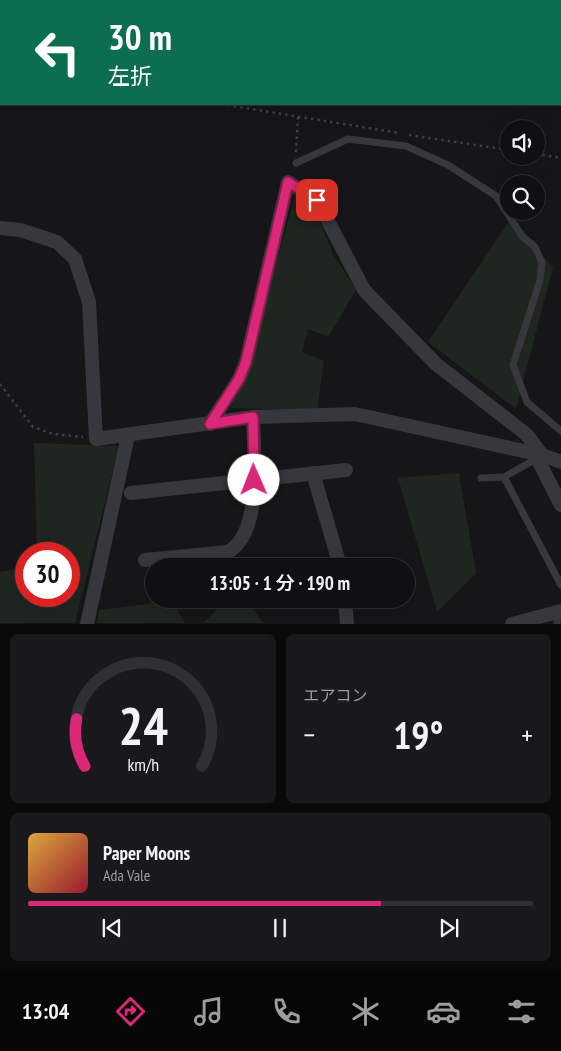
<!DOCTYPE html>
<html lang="ja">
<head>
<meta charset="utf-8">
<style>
  :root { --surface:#101012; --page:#19191b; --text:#f1f3f6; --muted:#9c9d9f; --line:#303032; --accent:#db2777 }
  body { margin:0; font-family:"PT Sans Narrow","Noto Sans JP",sans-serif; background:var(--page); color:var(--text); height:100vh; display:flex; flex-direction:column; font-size:19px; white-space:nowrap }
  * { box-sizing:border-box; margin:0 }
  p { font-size:16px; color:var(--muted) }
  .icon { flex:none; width:28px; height:28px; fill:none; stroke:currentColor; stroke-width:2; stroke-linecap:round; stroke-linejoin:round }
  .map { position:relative; height:624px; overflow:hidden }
  .panel { display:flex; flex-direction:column; gap:10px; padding:10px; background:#09090a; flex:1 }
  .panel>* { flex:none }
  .top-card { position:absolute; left:0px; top:0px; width:561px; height:105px; box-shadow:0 5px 20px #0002,0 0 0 1px var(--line); background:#0b6e4f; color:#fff; overflow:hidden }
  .fabs { position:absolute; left:500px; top:120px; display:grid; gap:10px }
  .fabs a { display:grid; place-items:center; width:45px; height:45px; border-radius:50%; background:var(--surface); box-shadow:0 5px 20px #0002,0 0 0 1px var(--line); font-size:25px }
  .speed { position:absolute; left:15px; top:542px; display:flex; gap:10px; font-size:25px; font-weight:700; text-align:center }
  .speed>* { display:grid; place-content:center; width:65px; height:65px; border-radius:50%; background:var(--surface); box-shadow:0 5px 20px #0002,0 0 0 1px var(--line); line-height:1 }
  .speed .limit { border:8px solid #d22; background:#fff; color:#111 }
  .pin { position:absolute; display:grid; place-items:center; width:42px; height:42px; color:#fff; margin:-21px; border-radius:10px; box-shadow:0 2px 8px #0006 }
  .me { position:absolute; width:55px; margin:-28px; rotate:359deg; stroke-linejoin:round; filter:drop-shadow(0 0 4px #0008) }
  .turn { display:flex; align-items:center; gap:18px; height:105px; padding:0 25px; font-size:22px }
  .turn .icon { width:65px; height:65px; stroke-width:2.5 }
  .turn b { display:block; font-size:35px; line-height:42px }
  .big { font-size:38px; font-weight:600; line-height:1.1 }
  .panel .card { flex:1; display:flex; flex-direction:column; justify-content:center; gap:8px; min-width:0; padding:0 18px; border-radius:8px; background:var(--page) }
  .panel .dial { align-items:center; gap:0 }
  .dial svg { height:130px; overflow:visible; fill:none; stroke:var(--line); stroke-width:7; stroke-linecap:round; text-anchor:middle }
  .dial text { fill:var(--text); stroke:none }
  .song { display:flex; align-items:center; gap:15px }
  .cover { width:60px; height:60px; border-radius:8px; background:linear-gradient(135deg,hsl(40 70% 55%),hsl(350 70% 35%)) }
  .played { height:5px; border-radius:2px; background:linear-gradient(90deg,var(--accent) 70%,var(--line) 70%) }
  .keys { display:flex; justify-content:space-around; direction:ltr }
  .heat { display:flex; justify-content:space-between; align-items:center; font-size:28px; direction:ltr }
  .panel .tiles { flex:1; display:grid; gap:10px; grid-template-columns:1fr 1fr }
  .card:last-child { grid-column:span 2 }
  .trip { position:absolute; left:145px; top:558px; width:270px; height:50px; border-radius:25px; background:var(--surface); box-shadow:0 5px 20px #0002,0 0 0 1px var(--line); font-weight:600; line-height:50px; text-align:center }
  .dock { display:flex; height:80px; justify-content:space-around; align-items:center; background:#060607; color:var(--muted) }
  .dock .icon { width:35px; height:35px }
  .dock .selected { color:var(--accent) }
  .dock b { font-size:22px; color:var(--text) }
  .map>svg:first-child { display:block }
  .green { fill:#1e261f }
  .water { fill:#2c353c }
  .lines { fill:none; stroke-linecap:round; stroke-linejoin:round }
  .path { stroke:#3d3f44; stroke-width:2.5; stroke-dasharray:2.5 4; stroke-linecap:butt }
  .service { stroke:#37383d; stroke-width:7 }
  .minor { stroke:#37383d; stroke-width:14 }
  .route-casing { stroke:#8e194d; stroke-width:12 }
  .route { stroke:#db2777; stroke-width:9 }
</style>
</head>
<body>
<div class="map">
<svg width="561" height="624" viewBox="0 0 561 624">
  <rect width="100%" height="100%" fill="#161618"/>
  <path class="green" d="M295 195 314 208 334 256 356 290 328 337 308 329 302 352 324 361 317 410 230 408 252 354Z
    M510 220 553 267 516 409 428 342Z
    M34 443 119 446 75 623H1L0 622V572L26 567V596H69V554H37Z
    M459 473 476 573 437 612 398 478Z
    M228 599H246L263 623H203Z
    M172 601 185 623H97L99 610Z"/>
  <path class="water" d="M225 0H509L514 1H230Z"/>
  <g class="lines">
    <path class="path" d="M0 66 1 67
      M221 104 399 133
      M409 135 509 150
      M296 152 298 117
      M536 154 561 158
      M0 384 33 427 53 434 83 437"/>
    <path class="service" d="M296 163 348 139 406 146 448 165 496 196 522 236 535 247 542 263 540 280 513 365 527 402 561 431
      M504 477 561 585
      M481 478 504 477 538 458
      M557 613V624"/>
    <path class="minor" d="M0 228 20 230 57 242 75 259 89 302 96 439 253 417 355 414 542 455 561 462
      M210 424 239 379 246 362 288 182 317 200 364 290 436 364 527 435 542 455
      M535 454 561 505
      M313 473 340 566
      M131 493 346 470
      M145 560 228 552C263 533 254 452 253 417
      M345 599 347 624
      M87 624 128 436
      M512 624 561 611"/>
  </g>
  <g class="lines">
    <g class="route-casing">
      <path id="route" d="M254 480 253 417 210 424 239 379 246 362 288 182 317 200"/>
    </g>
    <use href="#route" class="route"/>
  </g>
</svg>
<div class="fabs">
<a><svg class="icon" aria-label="sound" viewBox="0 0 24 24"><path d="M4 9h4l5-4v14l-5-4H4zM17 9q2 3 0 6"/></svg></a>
<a><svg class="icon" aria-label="search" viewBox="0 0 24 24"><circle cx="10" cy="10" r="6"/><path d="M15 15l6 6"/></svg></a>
</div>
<div class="speed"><div class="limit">30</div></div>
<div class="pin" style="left:317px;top:200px;background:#d93025"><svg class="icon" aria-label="arrive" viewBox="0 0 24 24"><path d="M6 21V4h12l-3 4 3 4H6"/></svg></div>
<svg class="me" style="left:254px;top:480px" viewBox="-20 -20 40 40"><circle r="19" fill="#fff"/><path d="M0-13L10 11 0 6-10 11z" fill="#db2777"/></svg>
<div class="trip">13:05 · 1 分 · 190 m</div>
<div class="top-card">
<div class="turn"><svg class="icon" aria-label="left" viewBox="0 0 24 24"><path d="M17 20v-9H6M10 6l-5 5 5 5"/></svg><div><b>30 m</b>左折</div></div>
</div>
</div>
<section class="panel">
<div class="tiles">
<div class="card dial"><svg viewBox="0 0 100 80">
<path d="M14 69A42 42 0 1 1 86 69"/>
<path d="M14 69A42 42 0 0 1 9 40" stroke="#db2777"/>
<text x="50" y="56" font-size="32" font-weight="700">24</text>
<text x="50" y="72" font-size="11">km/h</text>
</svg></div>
<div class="card"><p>エアコン</p>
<div class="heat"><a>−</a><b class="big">19°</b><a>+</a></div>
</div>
<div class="card">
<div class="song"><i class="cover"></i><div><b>Paper Moons</b><p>Ada Vale</p></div></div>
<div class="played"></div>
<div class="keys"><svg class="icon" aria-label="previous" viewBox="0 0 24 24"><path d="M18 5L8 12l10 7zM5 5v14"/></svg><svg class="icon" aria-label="pause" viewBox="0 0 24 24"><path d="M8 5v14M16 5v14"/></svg><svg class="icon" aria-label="next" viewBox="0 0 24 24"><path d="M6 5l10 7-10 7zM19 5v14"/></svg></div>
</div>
</div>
</section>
<nav class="dock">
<b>13:04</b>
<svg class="icon selected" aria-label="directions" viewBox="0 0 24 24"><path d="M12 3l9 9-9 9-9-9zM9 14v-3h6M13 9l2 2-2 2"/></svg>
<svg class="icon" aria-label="music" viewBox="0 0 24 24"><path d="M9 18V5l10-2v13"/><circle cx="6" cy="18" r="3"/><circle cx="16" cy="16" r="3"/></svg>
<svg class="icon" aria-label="phone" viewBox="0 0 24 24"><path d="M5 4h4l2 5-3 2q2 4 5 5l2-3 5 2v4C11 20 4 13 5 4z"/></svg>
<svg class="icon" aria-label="climate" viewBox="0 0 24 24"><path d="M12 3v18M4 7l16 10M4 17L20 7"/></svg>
<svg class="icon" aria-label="car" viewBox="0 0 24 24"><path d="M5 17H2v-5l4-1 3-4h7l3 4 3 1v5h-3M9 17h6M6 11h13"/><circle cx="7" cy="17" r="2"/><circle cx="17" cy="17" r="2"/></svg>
<svg class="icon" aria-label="filters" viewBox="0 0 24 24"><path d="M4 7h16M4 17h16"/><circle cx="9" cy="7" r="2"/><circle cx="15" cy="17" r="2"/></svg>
</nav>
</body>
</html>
